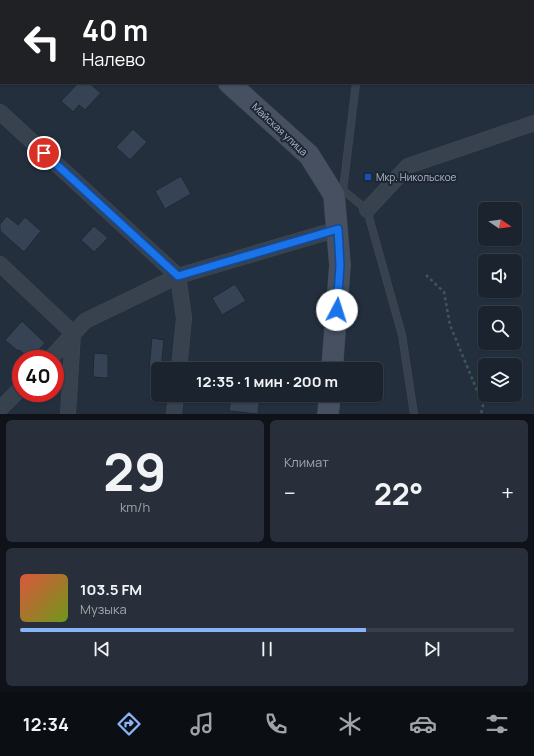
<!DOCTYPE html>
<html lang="ru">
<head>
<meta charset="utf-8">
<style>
  :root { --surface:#1b232e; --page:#282f3a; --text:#f1f3f6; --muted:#a0a4aa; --line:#39404a; --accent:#8ab4f8 }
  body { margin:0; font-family:Manrope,sans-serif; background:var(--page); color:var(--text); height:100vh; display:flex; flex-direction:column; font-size:15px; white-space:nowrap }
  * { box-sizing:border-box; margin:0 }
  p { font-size:13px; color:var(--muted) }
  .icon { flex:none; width:22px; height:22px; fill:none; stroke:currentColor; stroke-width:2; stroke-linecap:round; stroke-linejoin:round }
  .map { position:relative; height:414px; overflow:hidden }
  .side { display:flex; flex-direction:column; gap:6px; padding:6px; background:#0f1319; flex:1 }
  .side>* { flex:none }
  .banner { position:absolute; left:0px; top:0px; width:534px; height:84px; box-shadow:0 1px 3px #0004,0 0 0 1px var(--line); background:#202124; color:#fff; overflow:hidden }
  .needle { width:26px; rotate:103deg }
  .fabs { position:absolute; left:478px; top:202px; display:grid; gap:8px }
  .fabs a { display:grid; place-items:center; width:44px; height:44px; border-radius:6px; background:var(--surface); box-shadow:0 1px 3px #0004,0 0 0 1px var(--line); font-size:20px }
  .speed { position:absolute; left:12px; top:350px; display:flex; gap:8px; font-size:20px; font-weight:700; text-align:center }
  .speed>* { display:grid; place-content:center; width:52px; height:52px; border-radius:50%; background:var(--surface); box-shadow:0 1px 3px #0004,0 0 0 1px var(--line); line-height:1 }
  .speed .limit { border:6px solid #d22; background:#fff; color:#111 }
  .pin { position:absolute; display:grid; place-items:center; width:34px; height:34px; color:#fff; margin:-17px; border:2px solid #fff; border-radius:50%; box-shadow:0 1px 4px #0007 }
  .me { position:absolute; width:44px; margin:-22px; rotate:5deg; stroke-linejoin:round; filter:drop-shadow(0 0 3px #0008) }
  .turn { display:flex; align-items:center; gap:14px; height:84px; padding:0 16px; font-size:18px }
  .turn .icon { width:52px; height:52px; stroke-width:2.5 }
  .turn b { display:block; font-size:28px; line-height:34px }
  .big { font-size:30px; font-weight:700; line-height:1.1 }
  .side .widget { flex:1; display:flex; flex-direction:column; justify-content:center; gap:6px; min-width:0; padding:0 14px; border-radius:6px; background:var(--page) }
  .side .dial { align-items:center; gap:0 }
  .dial b { font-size:52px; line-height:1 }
  .song { display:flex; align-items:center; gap:12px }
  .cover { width:48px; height:48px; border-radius:6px; background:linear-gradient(135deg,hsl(10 70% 55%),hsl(80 70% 35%)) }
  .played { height:4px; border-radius:2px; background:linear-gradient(90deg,var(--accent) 70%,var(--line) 70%) }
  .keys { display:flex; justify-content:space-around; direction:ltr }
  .heat { display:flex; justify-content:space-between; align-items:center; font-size:22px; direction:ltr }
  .side .tiles { flex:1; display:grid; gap:6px; grid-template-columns:1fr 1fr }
  .widget:last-child { grid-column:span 2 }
  .trip { position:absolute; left:151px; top:362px; width:232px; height:40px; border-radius:6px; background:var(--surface); box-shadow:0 1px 3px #0004,0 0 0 1px var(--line); font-weight:700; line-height:40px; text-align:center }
  .dock { display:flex; height:64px; justify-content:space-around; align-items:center; background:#0b0e12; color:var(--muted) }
  .dock .icon { width:28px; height:28px }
  .dock .on { color:var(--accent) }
  .dock b { font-size:18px; color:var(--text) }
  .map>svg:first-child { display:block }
  .building { fill:#364354; stroke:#1f2835 }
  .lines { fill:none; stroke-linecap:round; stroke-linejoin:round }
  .lane-casing { stroke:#414a57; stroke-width:8 }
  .street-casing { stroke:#414a57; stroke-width:16 }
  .secondary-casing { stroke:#414a57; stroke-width:22 }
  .path { stroke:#3f5557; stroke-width:2.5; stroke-dasharray:3 3; stroke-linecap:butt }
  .lane { stroke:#38414e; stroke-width:7 }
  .street { stroke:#38414e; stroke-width:15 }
  .secondary { stroke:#465061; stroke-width:21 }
  .route-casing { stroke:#114b97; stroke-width:10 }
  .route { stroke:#1a73e8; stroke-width:7 }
  .transit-dot { fill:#1a4fb4; stroke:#1d2633; stroke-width:1.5 }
  .labels { text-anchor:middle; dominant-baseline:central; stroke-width:4; stroke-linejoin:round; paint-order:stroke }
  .street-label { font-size:10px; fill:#b4bcc9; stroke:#1d2633 }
  .poi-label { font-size:10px; fill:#b4bcc9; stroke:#1d2633; text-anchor:start }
</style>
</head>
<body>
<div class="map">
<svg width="534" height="414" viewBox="0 0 534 414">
  <rect width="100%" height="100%" fill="#242f3e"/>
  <path class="building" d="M78 83H89L101 93 85 110 79 105 73 112 61 101Z
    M133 129 147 142 130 160 116 147Z
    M181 176 191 194 165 209 155 191Z
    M7 216 18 225 25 217 41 231 24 252 0 231V224Z
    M94 226 108 238 94 252 81 240Z
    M235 284 246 301 222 315 212 298Z
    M22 321 45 343 31 359 19 350 18 351 5 340Z
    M152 338 164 340 161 369H149Z
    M94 353 108 354V378L93 377Z
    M231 395 260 397 258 414 229 411Z"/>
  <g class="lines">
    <g class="lane-casing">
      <path id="lane" d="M366 1V0
        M343 190 367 210 402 335 414 414
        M343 190 356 83"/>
    </g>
    <g class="street-casing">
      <path id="street" d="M501 0 506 1
        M533 7H534
        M0 112 178 276 184 318 179 369
        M367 210 408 166 534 123
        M0 264 73 333 68 414
        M50 359 85 321 178 276 338 229
        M0 409 21 388
        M174 414 176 395"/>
    </g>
    <g class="secondary-casing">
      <path id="secondary" d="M138 0 139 1
        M229 83 309 155 334 195 340 265 332 369
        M328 414 330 395"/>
    </g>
    <path class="path" d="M426 275 444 292 450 325 483 405 481 414"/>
    <use href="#lane" class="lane"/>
    <use href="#street" class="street"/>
    <use href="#secondary" class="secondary"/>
  </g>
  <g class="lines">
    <g class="route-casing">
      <path id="route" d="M44 153 178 276 338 229 340 265 337 310"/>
    </g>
    <use href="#route" class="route"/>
  </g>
  <rect class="transit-dot" x="364" y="173" width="8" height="8" rx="2"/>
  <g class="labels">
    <g class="street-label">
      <text transform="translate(280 129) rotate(43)">Майская улица</text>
    </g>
    <g class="poi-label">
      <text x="376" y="177">Мкр. Никольское</text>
    </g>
  </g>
</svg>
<div class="fabs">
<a><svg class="needle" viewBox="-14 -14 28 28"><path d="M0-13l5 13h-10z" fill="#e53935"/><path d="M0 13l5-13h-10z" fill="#a0a4aa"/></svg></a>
<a><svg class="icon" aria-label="sound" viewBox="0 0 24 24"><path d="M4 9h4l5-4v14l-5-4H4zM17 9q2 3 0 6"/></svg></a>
<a><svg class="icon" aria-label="search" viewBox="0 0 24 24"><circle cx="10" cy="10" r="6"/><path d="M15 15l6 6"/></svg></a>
<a><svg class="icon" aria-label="layers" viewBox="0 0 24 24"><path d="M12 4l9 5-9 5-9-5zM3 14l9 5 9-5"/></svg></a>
</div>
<div class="speed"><div class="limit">40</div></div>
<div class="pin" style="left:44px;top:153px;background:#d93025"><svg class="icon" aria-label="arrive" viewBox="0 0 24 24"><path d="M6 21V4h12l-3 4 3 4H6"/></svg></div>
<svg class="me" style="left:337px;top:310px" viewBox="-20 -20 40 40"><circle r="19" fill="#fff"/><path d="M0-13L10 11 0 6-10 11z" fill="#1a73e8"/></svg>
<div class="trip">12:35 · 1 мин · 200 m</div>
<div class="banner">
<div class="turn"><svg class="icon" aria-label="left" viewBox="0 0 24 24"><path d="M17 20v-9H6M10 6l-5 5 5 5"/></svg><div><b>40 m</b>Налево</div></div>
</div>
</div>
<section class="side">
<div class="tiles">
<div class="widget dial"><b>29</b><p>km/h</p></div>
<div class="widget"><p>Климат</p>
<div class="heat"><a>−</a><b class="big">22°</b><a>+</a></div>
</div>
<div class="widget">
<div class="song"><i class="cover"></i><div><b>103.5 FM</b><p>Музыка</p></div></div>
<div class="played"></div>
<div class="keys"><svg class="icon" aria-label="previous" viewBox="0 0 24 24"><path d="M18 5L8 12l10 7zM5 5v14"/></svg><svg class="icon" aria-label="pause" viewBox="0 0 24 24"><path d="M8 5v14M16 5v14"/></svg><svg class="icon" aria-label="next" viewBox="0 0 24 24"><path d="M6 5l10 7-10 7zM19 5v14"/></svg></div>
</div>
</div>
</section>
<nav class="dock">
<b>12:34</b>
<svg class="icon on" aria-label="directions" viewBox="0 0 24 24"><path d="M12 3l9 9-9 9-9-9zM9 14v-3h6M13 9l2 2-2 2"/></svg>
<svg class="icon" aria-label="music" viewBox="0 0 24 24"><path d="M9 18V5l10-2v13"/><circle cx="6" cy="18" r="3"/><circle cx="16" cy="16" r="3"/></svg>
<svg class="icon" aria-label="phone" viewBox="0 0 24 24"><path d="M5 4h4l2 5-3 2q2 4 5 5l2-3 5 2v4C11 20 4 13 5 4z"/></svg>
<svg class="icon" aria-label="climate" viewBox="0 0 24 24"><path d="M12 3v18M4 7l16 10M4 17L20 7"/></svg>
<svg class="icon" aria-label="car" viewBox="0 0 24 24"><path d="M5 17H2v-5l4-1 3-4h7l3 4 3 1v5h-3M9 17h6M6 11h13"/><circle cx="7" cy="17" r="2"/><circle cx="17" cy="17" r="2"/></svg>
<svg class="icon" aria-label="filters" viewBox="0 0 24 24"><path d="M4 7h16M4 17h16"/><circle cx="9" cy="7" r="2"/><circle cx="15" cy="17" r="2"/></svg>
</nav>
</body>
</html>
